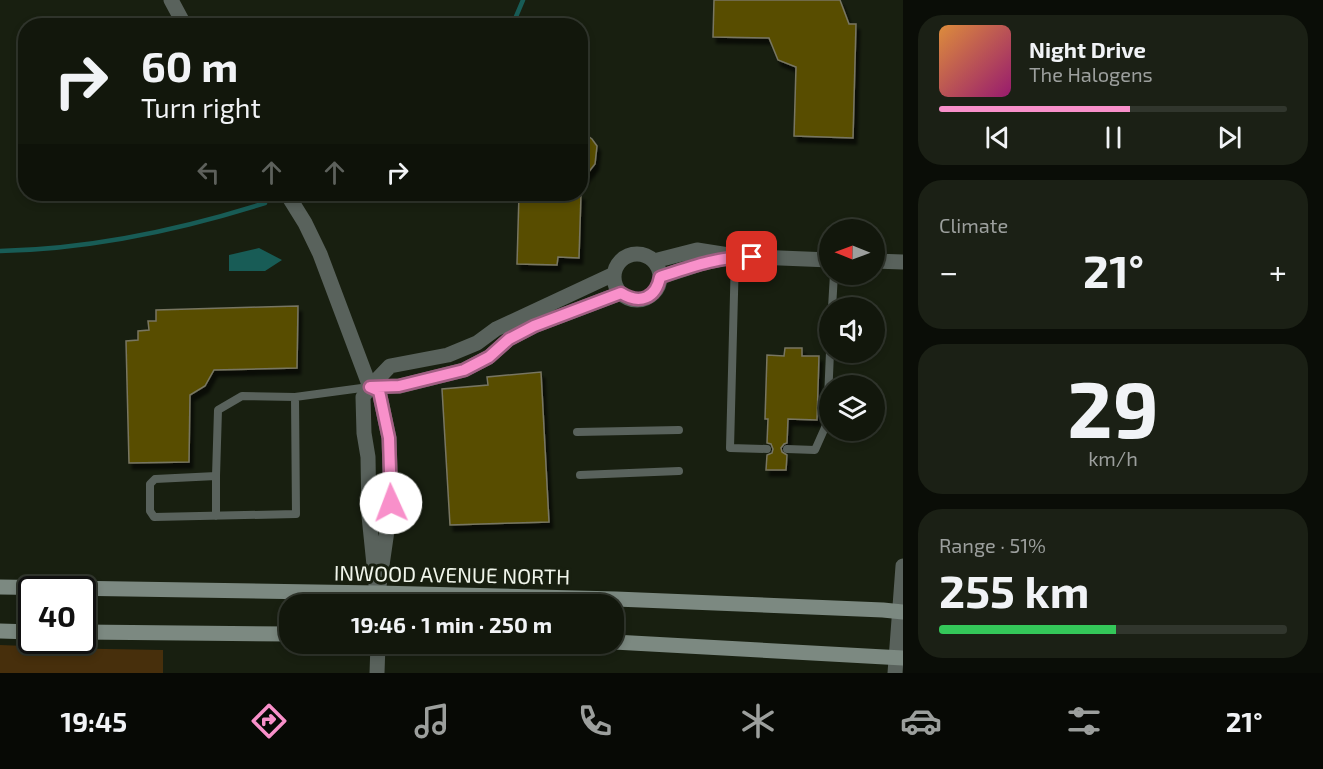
<!DOCTYPE html>
<html lang="en">
<head>
<meta charset="utf-8">
<style>
  :root { --surface:#12170c; --page:#1b2015; --text:#f1f3f6; --muted:#9c9f9d; --line:#31362d; --accent:#f890ca }
  body { margin:0; font-family:"Exo 2",sans-serif; background:var(--page); color:var(--text); height:100vh; display:flex; flex-direction:column; font-size:22px; white-space:nowrap }
  * { box-sizing:border-box; margin:0 }
  p { font-size:20px; color:var(--muted) }
  .icon { flex:none; width:33px; height:33px; fill:none; stroke:currentColor; stroke-width:2; stroke-linecap:round; stroke-linejoin:round }
  .map { position:relative; flex:1; overflow:hidden }
  .sheet { display:flex; flex-direction:column; gap:15px; padding:15px; background:#0a0d07; width:420px }
  .sheet>* { flex:none }
  .guide { position:absolute; left:18px; top:18px; width:570px; height:183px; border-radius:24px; box-shadow:0 3px 9px #0003,0 0 0 2px var(--line); background:#12170c; color:var(--text); overflow:hidden }
  .needle { width:39px; rotate:271deg }
  .fabs { position:absolute; left:819px; top:219px; display:grid; gap:12px }
  .fabs a { display:grid; place-items:center; width:66px; height:66px; border-radius:50%; background:var(--surface); box-shadow:0 3px 9px #0003,0 0 0 2px var(--line); font-size:30px }
  .speed { position:absolute; left:18px; top:576px; display:flex; gap:12px; font-size:30px; font-weight:700; text-align:center }
  .speed>* { display:grid; place-content:center; width:78px; height:78px; border-radius:50%; background:var(--surface); box-shadow:0 3px 9px #0003,0 0 0 2px var(--line); line-height:1 }
  .speed .limit { border:3px solid #111; border-radius:9px; background:#fff; color:#111 }
  .pin { position:absolute; display:grid; place-items:center; width:51px; height:51px; color:#fff; margin:-26px; border-radius:12px; box-shadow:0 3px 9px #0006 }
  .me { position:absolute; width:66px; margin:-33px; rotate:358deg; stroke-linejoin:round; filter:drop-shadow(0 0 4px #0008) }
  .turn { display:flex; align-items:center; gap:21px; height:126px; padding:0 24px; font-size:27px }
  .turn .icon { width:78px; height:78px; stroke-width:2.5 }
  .turn b { display:block; font-size:42px; line-height:51px }
  .lanes { display:flex; align-items:center; height:57px; padding:0 24px; background:#0003; justify-content:center; gap:30px; direction:ltr }
  .lanes .off { opacity:.35 }
  .big { font-size:45px; font-weight:700; line-height:1.1 }
  .sheet .widget { flex:1; display:flex; flex-direction:column; justify-content:center; gap:9px; min-width:0; padding:0 21px; border-radius:24px; background:var(--page) }
  .sheet .dial { align-items:center; gap:0 }
  .dial b { font-size:78px; line-height:1 }
  .song { display:flex; align-items:center; gap:18px }
  .cover { width:72px; height:72px; border-radius:9px; background:linear-gradient(135deg,hsl(30 70% 55%),hsl(320 70% 35%)) }
  .played { height:6px; border-radius:3px; background:linear-gradient(90deg,var(--accent) 55%,var(--line) 55%) }
  .keys { display:flex; justify-content:space-around; direction:ltr }
  .heat { display:flex; justify-content:space-between; align-items:center; font-size:33px; direction:ltr }
  .charge { height:9px; border-radius:4px; background:linear-gradient(90deg,#34c759 51%,var(--line) 0) }
  .trip { position:absolute; left:279px; top:594px; width:345px; height:60px; border-radius:24px; background:var(--surface); box-shadow:0 3px 9px #0003,0 0 0 2px var(--line); font-weight:700; line-height:60px; text-align:center }
  .tabs { display:flex; height:96px; justify-content:space-around; align-items:center; background:#070905; color:var(--muted) }
  .tabs .icon { width:42px; height:42px }
  .tabs .current { color:var(--accent) }
  .tabs b { font-size:27px; color:var(--text) }
  main { display:flex; flex:1; min-height:0 }
  .map>svg:first-child { display:block }
  .green { fill:#472f0c }
  .water { fill:#185c56 }
  .lines { fill:none; stroke-linecap:round; stroke-linejoin:round }
  .stream { stroke:#185c56; stroke-width:4.5 }
  .building { fill:#584e00; stroke:#787662; stroke-width:1.5; filter:url(#shadow) }
  .service { stroke:#59625c; stroke-width:8 }
  .minor { stroke:#59625c; stroke-width:15 }
  .tertiary { stroke:#59625c; stroke-width:15 }
  .secondary { stroke:#7c8981; stroke-width:15 }
  .route-casing { stroke:#a15e83; stroke-width:15 }
  .route { stroke:#f890ca; stroke-width:10 }
  .labels { text-anchor:middle; dominant-baseline:central; stroke-width:6; stroke-linejoin:round; paint-order:stroke }
  .street-label { font-size:21px; fill:#f0f5eb; stroke:#181f10 }
</style>
</head>
<body>
<main>
<div class="map">
<svg width="903" height="673" viewBox="0 0 903 673">
  <defs>
    <filter id="shadow"><feDropShadow dx="3.5" dy="6" stdDeviation="1.5" flood-color="#0009"/></filter>
  </defs>
  <rect width="100%" height="100%" fill="#181f10"/>
  <path class="green" d="M0 645 26 646 51 648 163 650V673H0Z"/>
  <path class="water" d="M447 194H481L479 196 455 203Z
    M259 248 282 260 265 271H229V255Z"/>
  <g class="lines">
    <path class="stream" d="M512 26 523 0
      M0 251C90 249 180 230 265 203"/>
  </g>
  <path class="building" d="M714 0H840L849 24H856L853 138 794 136 796 67 778 60 769 38 713 37Z
    M580 130 592 139 597 146 595 164 580 183Z
    M519 194H581L579 258 558 257 557 265 517 264Z
    M298 306 297 368 214 370 205 386 190 395 189 462 129 463 126 341 138 340V331L149 330 148 321H156V310Z
    M785 348H802V356H819L817 420 788 419 787 443 784 444 781 448 782 452 787 455 786 470H766L767 455 772 453 773 449 771 444 767 443 768 419H765L767 355 784 356Z
    M541 372 549 522 450 525 442 389 488 385 487 377Z"/>
  <g class="lines">
    <path class="service" d="M735 256 730 448 767 449
      M832 308 834 274
      M295 397 296 514 154 517 150 511V484L155 479 216 476 218 410 242 396 295 397 369 387
      M577 432 679 430
      M787 449 815 450 827 423 830 352
      M580 475 679 471
      M216 476V516"/>
    <path class="minor" d="M614 277a23 23 0 1 1 46 0a23 23 0 1 1-46 0Z
      M654 261 697 250 735 256 830 260
      M874 261 903 262
      M660 277 700 264 726 258
      M370 387 390 366 448 355 477 343 496 329 614 274
      M370 387 400 386 464 370 489 357 509 339 534 326 621 293
      M377 673 378 644"/>
    <path class="tertiary" d="M171 0 185 26
      M287 194 305 223 320 254 370 387 379 391 389 438 391 503 378 593
      M370 387 363 397 364 433 368 457 369 516 378 604
      M895 673 903 566"/>
    <path class="secondary" d="M0 587 378 593 616 599 883 610 903 612
      M0 631 32 632
      M82 632 290 634
      M614 642 903 658"/>
  </g>
  <g class="lines">
    <g class="route-casing">
      <path id="route" d="M391 503 389 438 379 391 370 387 399 386 464 370 489 357 509 339 534 326 621 293C640 305 656 298 660 277 690 267 720 256 752 257"/>
    </g>
    <use href="#route" class="route"/>
  </g>
  <g class="labels">
    <g class="street-label">
      <text transform="translate(452 574) rotate(1)">INWOOD AVENUE NORTH</text>
    </g>
  </g>
</svg>
<div class="fabs">
<a><svg class="needle" viewBox="-14 -14 28 28"><path d="M0-13l5 13h-10z" fill="#e53935"/><path d="M0 13l5-13h-10z" fill="#9c9f9d"/></svg></a>
<a><svg class="icon" aria-label="sound" viewBox="0 0 24 24"><path d="M4 9h4l5-4v14l-5-4H4zM17 9q2 3 0 6"/></svg></a>
<a><svg class="icon" aria-label="layers" viewBox="0 0 24 24"><path d="M12 4l9 5-9 5-9-5zM3 14l9 5 9-5"/></svg></a>
</div>
<div class="speed"><div class="limit">40</div></div>
<div class="pin" style="left:752px;top:257px;background:#d93025"><svg class="icon" aria-label="arrive" viewBox="0 0 24 24"><path d="M6 21V4h12l-3 4 3 4H6"/></svg></div>
<svg class="me" style="left:391px;top:503px" viewBox="-20 -20 40 40"><circle r="19" fill="#fff"/><path d="M0-13L10 11 0 6-10 11z" fill="#f890ca"/></svg>
<div class="trip">19:46 · 1 min · 250 m</div>
<div class="guide">
<div class="turn"><svg class="icon" aria-label="right" viewBox="0 0 24 24"><path d="M7 20v-9h11M14 6l5 5-5 5"/></svg><div><b>60 m</b>Turn right</div></div>
<div class="lanes"><svg class="icon off" aria-label="left" viewBox="0 0 24 24"><path d="M17 20v-9H6M10 6l-5 5 5 5"/></svg><svg class="icon off" aria-label="ahead" viewBox="0 0 24 24"><path d="M12 20V5M6 11l6-6 6 6"/></svg><svg class="icon off" aria-label="ahead" viewBox="0 0 24 24"><path d="M12 20V5M6 11l6-6 6 6"/></svg><svg class="icon" aria-label="right" viewBox="0 0 24 24"><path d="M7 20v-9h11M14 6l5 5-5 5"/></svg></div>
</div>
</div>
<section class="sheet">
<div class="widget">
<div class="song"><i class="cover"></i><div><b>Night Drive</b><p>The Halogens</p></div></div>
<div class="played"></div>
<div class="keys"><svg class="icon" aria-label="previous" viewBox="0 0 24 24"><path d="M18 5L8 12l10 7zM5 5v14"/></svg><svg class="icon" aria-label="pause" viewBox="0 0 24 24"><path d="M8 5v14M16 5v14"/></svg><svg class="icon" aria-label="next" viewBox="0 0 24 24"><path d="M6 5l10 7-10 7zM19 5v14"/></svg></div>
</div>
<div class="widget"><p>Climate</p>
<div class="heat"><a>−</a><b class="big">21°</b><a>+</a></div>
</div>
<div class="widget dial"><b>29</b><p>km/h</p></div>
<div class="widget"><p>Range · 51%</p><b class="big">255 km</b><div class="charge"></div></div>
</section>
</main>
<nav class="tabs">
<b>19:45</b>
<svg class="icon current" aria-label="directions" viewBox="0 0 24 24"><path d="M12 3l9 9-9 9-9-9zM9 14v-3h6M13 9l2 2-2 2"/></svg>
<svg class="icon" aria-label="music" viewBox="0 0 24 24"><path d="M9 18V5l10-2v13"/><circle cx="6" cy="18" r="3"/><circle cx="16" cy="16" r="3"/></svg>
<svg class="icon" aria-label="phone" viewBox="0 0 24 24"><path d="M5 4h4l2 5-3 2q2 4 5 5l2-3 5 2v4C11 20 4 13 5 4z"/></svg>
<svg class="icon" aria-label="climate" viewBox="0 0 24 24"><path d="M12 3v18M4 7l16 10M4 17L20 7"/></svg>
<svg class="icon" aria-label="car" viewBox="0 0 24 24"><path d="M5 17H2v-5l4-1 3-4h7l3 4 3 1v5h-3M9 17h6M6 11h13"/><circle cx="7" cy="17" r="2"/><circle cx="17" cy="17" r="2"/></svg>
<svg class="icon" aria-label="filters" viewBox="0 0 24 24"><path d="M4 7h16M4 17h16"/><circle cx="9" cy="7" r="2"/><circle cx="15" cy="17" r="2"/></svg>
<b>21°</b>
</nav>
</body>
</html>
